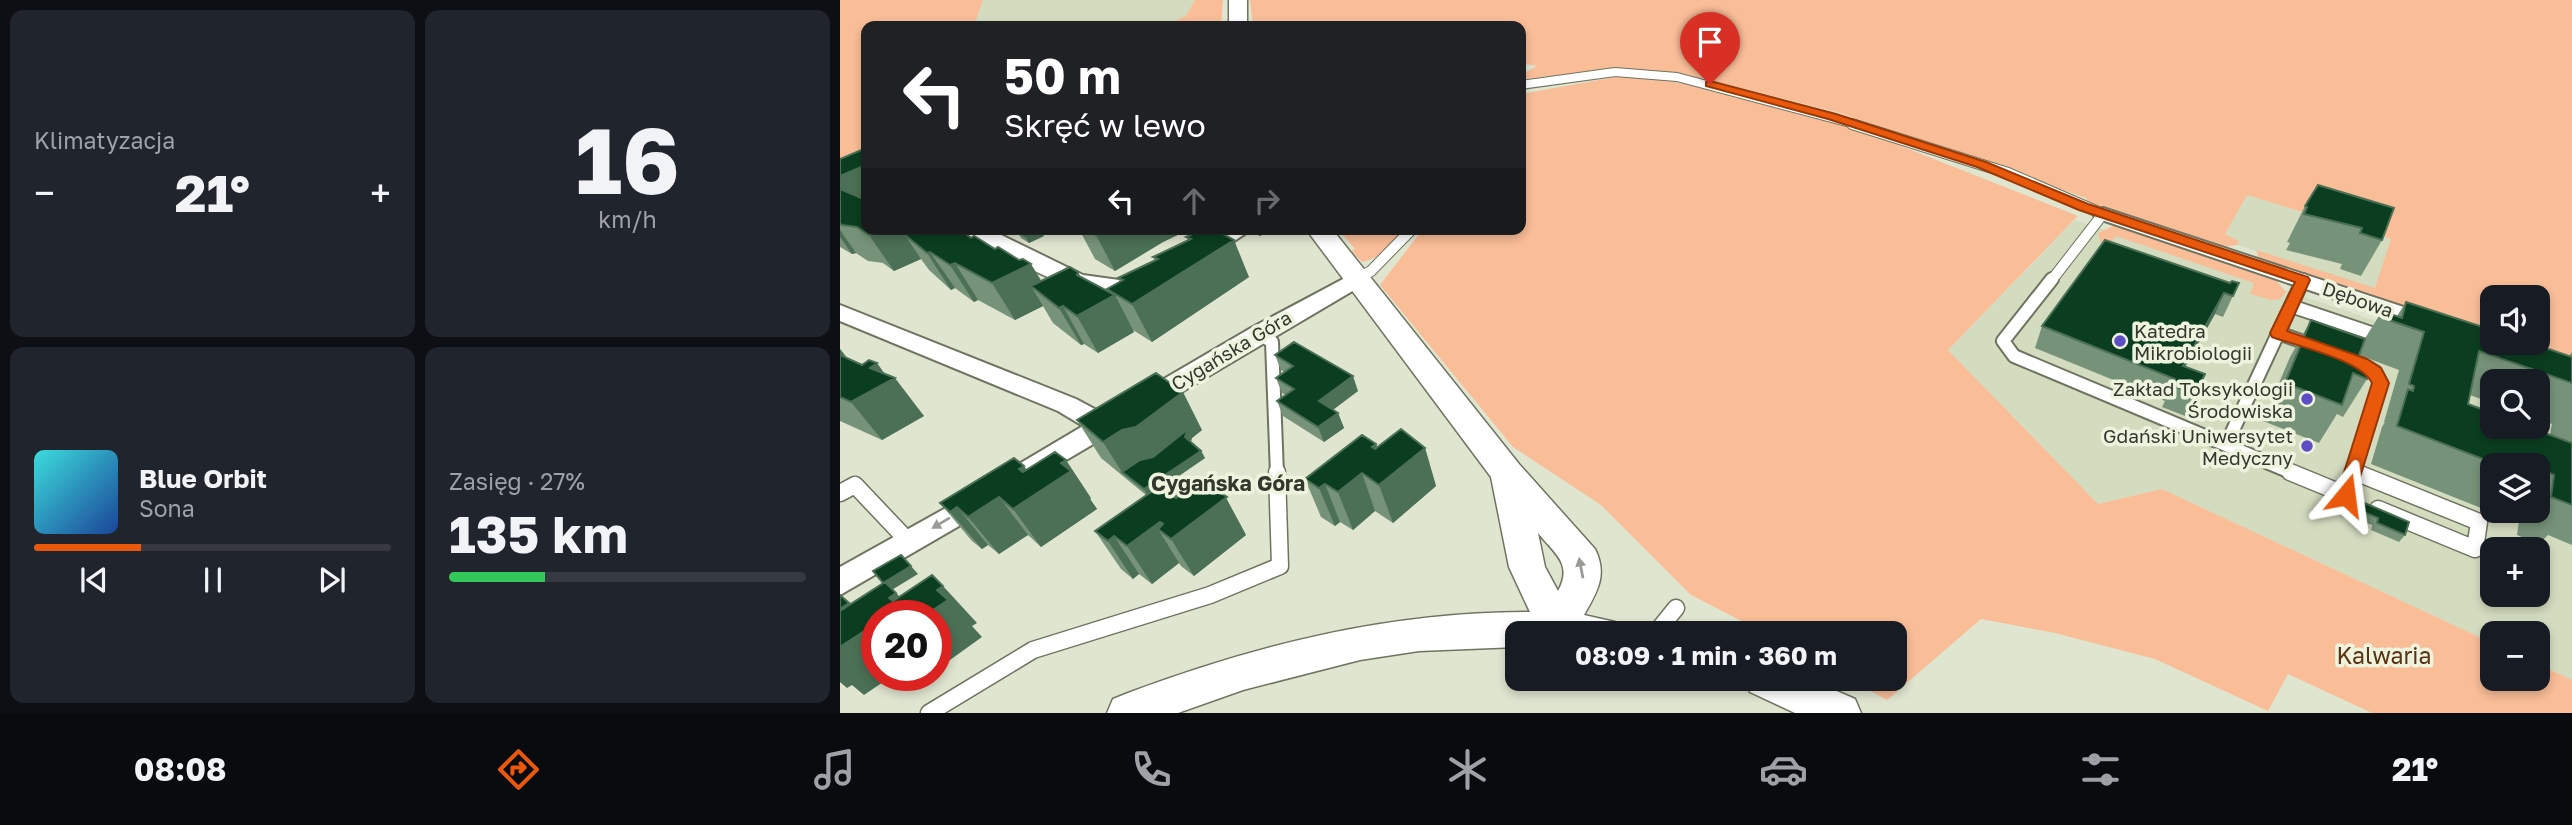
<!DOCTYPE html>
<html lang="pl">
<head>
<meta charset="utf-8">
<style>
  :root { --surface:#171b24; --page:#20242c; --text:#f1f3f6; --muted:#9ea1a6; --line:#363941; --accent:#ea580c }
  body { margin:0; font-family:"Golos Text",sans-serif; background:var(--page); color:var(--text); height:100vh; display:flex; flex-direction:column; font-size:26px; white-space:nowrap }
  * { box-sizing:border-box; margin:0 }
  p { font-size:23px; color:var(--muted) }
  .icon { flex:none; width:38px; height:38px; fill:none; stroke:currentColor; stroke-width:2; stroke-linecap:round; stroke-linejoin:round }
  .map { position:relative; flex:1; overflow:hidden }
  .side { display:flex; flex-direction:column; gap:10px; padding:10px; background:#0d0f14; width:840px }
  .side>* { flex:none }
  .guide { position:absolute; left:21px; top:21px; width:665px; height:214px; border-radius:14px; box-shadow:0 4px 10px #0003; background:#202124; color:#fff; overflow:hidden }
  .buttons { position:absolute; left:1640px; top:285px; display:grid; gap:14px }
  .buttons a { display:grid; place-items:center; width:70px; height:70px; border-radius:14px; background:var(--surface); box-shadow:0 4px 10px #0003; font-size:35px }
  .speed { position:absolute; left:21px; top:600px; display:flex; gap:14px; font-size:35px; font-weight:700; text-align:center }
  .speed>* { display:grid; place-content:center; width:91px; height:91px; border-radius:50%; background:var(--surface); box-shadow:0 4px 10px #0003; line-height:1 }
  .speed .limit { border:10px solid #d22; background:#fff; color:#111 }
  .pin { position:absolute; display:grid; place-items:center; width:60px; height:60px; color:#fff; margin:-72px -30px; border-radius:50% 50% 50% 0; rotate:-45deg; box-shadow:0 0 7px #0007 }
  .pin .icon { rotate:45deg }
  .me { position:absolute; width:77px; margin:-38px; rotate:16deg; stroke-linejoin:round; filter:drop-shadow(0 0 5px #0008) }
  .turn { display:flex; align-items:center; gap:24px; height:147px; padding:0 28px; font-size:32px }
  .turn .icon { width:91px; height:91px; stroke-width:2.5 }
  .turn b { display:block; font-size:49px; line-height:60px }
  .lanes { display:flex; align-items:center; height:66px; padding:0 28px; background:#0003; justify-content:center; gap:35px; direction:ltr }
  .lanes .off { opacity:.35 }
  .big { font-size:52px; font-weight:700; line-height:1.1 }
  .side .tile { flex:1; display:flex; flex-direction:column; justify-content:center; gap:10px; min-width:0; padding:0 24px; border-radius:14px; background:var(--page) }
  .side .dial { align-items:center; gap:0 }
  .dial b { font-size:91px; line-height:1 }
  .song { display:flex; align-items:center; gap:21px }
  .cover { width:84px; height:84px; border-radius:10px; background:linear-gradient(135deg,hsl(180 70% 55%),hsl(220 70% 35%)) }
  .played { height:7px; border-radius:4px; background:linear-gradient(90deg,var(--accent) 30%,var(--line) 30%) }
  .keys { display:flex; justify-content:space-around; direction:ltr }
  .heat { display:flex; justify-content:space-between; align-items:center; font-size:38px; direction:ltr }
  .charge { height:10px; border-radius:5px; background:linear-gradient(90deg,#34c759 27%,var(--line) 0) }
  .side .tiles { flex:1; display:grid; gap:10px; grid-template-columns:repeat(2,1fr) }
  .trip { position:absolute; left:665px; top:621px; width:402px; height:70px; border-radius:14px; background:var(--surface); box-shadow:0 4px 10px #0003; font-weight:700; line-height:70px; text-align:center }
  .dock { display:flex; height:112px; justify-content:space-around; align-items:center; background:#090b0e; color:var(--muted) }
  .dock .icon { width:49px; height:49px }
  .dock .current { color:var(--accent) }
  .dock b { font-size:32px; color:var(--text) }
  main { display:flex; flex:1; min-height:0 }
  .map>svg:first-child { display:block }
  .built { fill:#d4dcc0; fill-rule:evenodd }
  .green { fill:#f9bd97 }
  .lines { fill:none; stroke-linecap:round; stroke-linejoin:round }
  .service-far3-casing { stroke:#6f7461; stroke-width:10 }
  .service-far2-casing { stroke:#6f7461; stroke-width:12 }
  .service-far1-casing { stroke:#6f7461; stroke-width:16 }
  .service-casing { stroke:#6f7461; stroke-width:19 }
  .minor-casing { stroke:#6f7461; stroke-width:4 }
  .tertiary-casing { stroke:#6f7461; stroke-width:3 }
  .service-far3 { stroke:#fff; stroke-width:8 }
  .service-far2 { stroke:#fff; stroke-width:10 }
  .service-far1 { stroke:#fff; stroke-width:12 }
  .service { stroke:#fff; stroke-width:16 }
  .minor { fill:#fff; fill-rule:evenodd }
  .tertiary { fill:#fff; fill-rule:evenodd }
  .wall { fill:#769278; fill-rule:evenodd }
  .shaded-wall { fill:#4b7055 }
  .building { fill:#0b3e20; stroke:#4b7055; stroke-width:2 }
  .oneway { fill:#9a9b96 }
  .route { fill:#ea580c; stroke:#983908; stroke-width:2 }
  .poi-dot { fill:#5e4dc5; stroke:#edf3dd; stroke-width:2.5 }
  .labels { text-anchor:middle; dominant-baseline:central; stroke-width:7; stroke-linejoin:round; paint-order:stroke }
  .street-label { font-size:19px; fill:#34372e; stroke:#edf3dd }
  .poi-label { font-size:19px; fill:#34372e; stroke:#edf3dd; text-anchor:end }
  .neighbourhood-label { font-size:21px; font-weight:bold; fill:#34372e; stroke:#edf3dd }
  .near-park-label { font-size:23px; fill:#5b3112; stroke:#edf3dd }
</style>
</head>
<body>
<main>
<section class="side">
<div class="tiles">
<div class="tile"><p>Klimatyzacja</p>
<div class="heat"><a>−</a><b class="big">21°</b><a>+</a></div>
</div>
<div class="tile dial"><b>16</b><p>km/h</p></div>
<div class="tile">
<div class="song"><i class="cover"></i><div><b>Blue Orbit</b><p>Sona</p></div></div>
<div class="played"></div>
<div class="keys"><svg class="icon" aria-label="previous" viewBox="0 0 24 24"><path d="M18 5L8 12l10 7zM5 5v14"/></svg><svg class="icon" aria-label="pause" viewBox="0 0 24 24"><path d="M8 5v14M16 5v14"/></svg><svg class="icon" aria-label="next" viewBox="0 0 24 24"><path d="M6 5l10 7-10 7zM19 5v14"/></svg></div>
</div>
<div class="tile"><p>Zasięg · 27%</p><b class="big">135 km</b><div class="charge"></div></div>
</div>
</section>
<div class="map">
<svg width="1732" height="713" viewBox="0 0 1732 713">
  <rect width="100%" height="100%" fill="#e0e5d0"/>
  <path class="built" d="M143 0H355L346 16 323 26H134Z
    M1407 195 1552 239 1535 289 1397 245 1399 241 1384 234Z
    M1235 220 1519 315 1732 393V680L1698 664V634H1652V643L1322 489 1258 504 1108 350ZM1652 382H1698V427H1652ZM1652 466H1698V511H1652ZM1652 550H1698V595H1652Z"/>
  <path class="green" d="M0 0H143L134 26H26V149L0 160Z
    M355 0H383L381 26H323L346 16Z
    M410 0H1732V359L1680 343H1698V298H1652V335L1427 263 1419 258 1416 250 1535 288 1551 239 1407 195 1385 234 1399 241 1397 245 1384 247 1248 203 1246 198 1000 113 862 78 787 69 684 79V73L697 66 681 63V26H413Z
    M781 76 809 77 855 86 986 119 1038 137 1238 216 1108 350 1258 504 1322 489 1652 643V679H1698V664L1732 680V713H1532L1448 674 1428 711 1315 659 1215 633 1141 619 1047 700 1009 679H1055V634L925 633 851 595 761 505 673 447 540 285 583 229H681V94Z
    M1273 226 1287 228 1433 277 1446 292 1440 299 1431 300 1410 294 1414 283 1276 236 1269 246 1260 241 1258 233Z
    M498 229H566C558 243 538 259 522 262L511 251 515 249Z"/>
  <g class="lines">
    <g class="service-far3-casing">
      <path id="service-far3" d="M681 85 775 72 837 77 1018 125"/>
    </g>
    <g class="service-far2-casing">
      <path id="service-far2" d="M1012 124 1168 173 1263 214 1211 281
        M518 278 531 271 572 229"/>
    </g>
    <g class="service-far1-casing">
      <path id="service-far1" d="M1212 279 1163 341 1174 356 1386 445 1463 280
        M1451 306 1537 335
        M419 333 432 342 437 474
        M1438 333 1475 346
        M1386 445 1455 474
        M1513 471 1519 474
        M1513 474 1541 383 1535 372 1516 361"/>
    </g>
    <g class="service-casing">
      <path id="service" d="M1450 472 1506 495 1513 472
        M1515 472 1639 522 1635 549 1538 509
        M0 493 15 485 69 542
        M815 634 836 608
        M89 713 193 650 370 595 440 566 437 472"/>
    </g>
    <g class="minor-casing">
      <path id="minor" d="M1263 208 1597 318 1601 323 1597 328H1581L1256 218 1253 214 1256 210Z
        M123 229H149L243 275 279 280 300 276 311 283 308 288C252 302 202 277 154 249 144 244 130 239 123 229Z
        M387 229H412L369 258H353L350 253 353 248Z
        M518 271 529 278 526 283 189 482 179 478 175 471 179 464 243 426 218 411 0 321V305L236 399 264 414 411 328Z
        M140 489 150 492 154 500 150 508 0 595V567Z"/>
    </g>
    <g class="tertiary-casing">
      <path id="tertiary" d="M389 0H407V26H389Z
        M466 229H492L679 464 755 549C768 575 757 592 744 615L775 622 780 634H677V647L579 651 520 660 403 690 338 713H267L273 699 288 693C419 644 549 612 690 612L669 567 651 477ZM698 533C715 554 733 564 718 591L705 567Z
        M904 679H969L1015 699 1021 713H955L910 692Z"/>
    </g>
    <use href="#service-far3" class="service-far3"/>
    <use href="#service-far2" class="service-far2"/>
    <use href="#service-far1" class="service-far1"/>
    <use href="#service" class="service"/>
    <use href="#minor" class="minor"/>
    <use href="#tertiary" class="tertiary"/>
  </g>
  <path class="wall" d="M0 159 26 229 131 238 201 281 241 277 269 292 267 289 280 282 278 278 315 260 313 257 348 240 346 237 409 277 312 342 293 330 294 332 258 353 244 344 241 345 213 323 203 306 175 320 138 300 134 302 115 288 111 290 89 270 81 259 54 271 43 263 28 261 16 253 12 254 0 247Z
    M1478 185 1542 240 1521 276 1500 269 1502 264 1446 250 1450 243 1447 242 1465 206Z
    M239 229H350L323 242 275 271 255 259Z
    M409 229H432V230L420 236 410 232Z
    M177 231 204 236 189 243 181 238Z
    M1390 283H1399L1383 317 1375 314 1345 366 1365 374 1345 416 1322 407 1325 401 1195 348 1202 326Z
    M1566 302 1729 356 1732 352V545L1708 535 1699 544 1677 535 1680 513 1679 512 1671 520 1531 464 1542 427 1545 422H1544L1559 370 1519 355 1518 358 1527 379 1503 417 1497 414 1479 443 1423 421 1450 357 1471 320 1524 340 1542 311 1557 316ZM1652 382H1698V419L1712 424 1710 435 1628 404 1630 395 1652 403ZM1652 466H1698V511H1652Z
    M0 349 7 358 45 374 84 416 42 440 0 421Z
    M435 355 518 391 493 409 498 413 504 428 484 442 443 416 437 401 446 395 442 393 436 378 444 372 441 370Z
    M237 420 362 430 352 438 351 442 361 451 365 458 326 485 337 492 339 496 379 485 406 535 354 576 341 566 339 563 312 584 299 574 293 579 281 569 255 531 306 495 261 458Z
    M536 444 537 447 585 448 596 486 553 523 535 511 513 530 500 522 495 526 481 517 465 479Z
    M187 469 251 498 250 499 257 509 201 547 188 535 159 554 148 545 142 549 132 541 100 503Z
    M1513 498 1565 535 1559 542 1531 530 1532 525 1505 514 1508 506Z"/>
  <path class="shaded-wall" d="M26 165V210L0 221V176Z
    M42 229H78L90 252 115 288 111 290 87 253 64 234 81 259 54 271 29 235Z
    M154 229H166L157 234Z
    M200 229 204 236 189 243 185 236Z
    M267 229H350L323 242 275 271 256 235Z
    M417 229H432V230L420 236Z
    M0 230 16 253 12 254 0 237Z
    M394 240 409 277 312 342 292 304Z
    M115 263 138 300 134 302 110 265Z
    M191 264 213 300 191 286 203 306 175 320 152 283Z
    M238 272 256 305 275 295 294 332 258 353 237 316V275Z
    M1384 293 1375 314 1334 387 1343 366Z
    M223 306 244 344 241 345 219 308Z
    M0 349 29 386 0 362Z
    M37 363 50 381 55 378 84 416 42 440 11 402 30 368Z
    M513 376 518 391 485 416 479 401Z
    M343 392 362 430 352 438 349 445 282 472 287 480 263 442Z
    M498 413 504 428 484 442 478 427Z
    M536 444 548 479 585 448 596 486 553 523 539 485 532 447Z
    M361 451 365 458 308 497 304 489Z
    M226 460 251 498 250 499 257 509 201 547 173 509 179 469 184 466 202 491 221 463Z
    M522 473 535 511 513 530 498 492Z
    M485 484 500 522 495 526 479 488Z
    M379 485 406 535 354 576 331 539 332 496 337 492 354 522 375 489Z
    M159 497 188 535 159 554 128 517Z
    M117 507 148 545 142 549 110 512Z
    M320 522 329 537 318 529 339 563 312 584 287 546Z
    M274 536 299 574 293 579 268 541Z
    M61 555 78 574 50 591 43 583Z
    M103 586 137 623 132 626 142 637 96 670V616H84L97 590Z
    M56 593 79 616H67L49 598Z
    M26 630 37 641V676H52L24 695 12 685 7 688 0 682V647Z
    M63 676H88L74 685Z"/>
  <path class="building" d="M26 148V165L0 176V159Z
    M1478 185 1554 208 1542 240 1520 233 1522 228 1464 214 1467 207 1465 206Z
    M0 189 26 200V229H42L29 235 17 227 2 225 0 223Z
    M75 229H120L131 238 134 236 155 249 158 247 179 260 183 259 191 264 152 283 115 263 110 265 90 252 87 253 64 234Z
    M182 229H200L185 236 177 231Z
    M247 229H267L256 235Z
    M364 229H374L394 240 292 304 267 289 283 280 278 278 318 259 313 257 351 239 346 237Z
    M1265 240 1390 283 1392 281 1399 283 1393 296 1384 293 1343 366 1365 374 1355 395 1332 385 1335 379 1202 326Z
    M230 267 238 272 237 275 275 295 237 316 223 306 219 308 191 286Z
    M1566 302 1652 330V343H1691L1732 357V383L1639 351 1628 404 1652 413V427H1689L1732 443V505L1711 497 1714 475 1706 471 1705 482 1698 479V466H1661L1557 426 1568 389 1573 391 1574 386 1569 384 1584 332 1540 317 1542 311 1562 318Z
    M1471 320 1525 339 1518 358 1532 363 1527 379 1513 373 1502 405 1445 383Z
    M454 342 513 376 479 401 498 413 478 427 437 401 454 389 436 378 453 366 435 355Z
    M0 355 22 365 29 360 37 363 30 368 55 378 11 402 0 397Z
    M316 373 343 392 296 427 282 430 263 442 237 420Z
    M348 429 345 437 361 451 304 489 282 472 300 460 313 457Z
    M561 429 585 448 539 485 522 473 498 492 485 484 479 488 465 479 522 435 536 444 532 447 535 449Z
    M215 452 226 460 221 463 231 471 173 509 159 497 128 517 117 507 110 512 100 503 174 458 184 466 179 469 183 472Z
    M366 476 379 485 375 489 387 497 331 539 318 529 323 524 320 522 287 546 274 536 268 541 255 531 324 483 337 492 332 496 336 498Z
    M1513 498 1569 522 1565 535 1537 523 1538 518 1511 506Z
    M61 555 71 566 43 583 33 571Z
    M92 575 103 586 97 590 108 600 84 616H37V648L35 649 24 638 29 634 26 630 0 647V611L45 582 56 593 49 598 53 601Z
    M0 595 9 603 0 609Z"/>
  <defs><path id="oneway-solid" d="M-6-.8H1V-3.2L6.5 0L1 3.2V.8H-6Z" transform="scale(1.75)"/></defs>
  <g class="oneway">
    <use href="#oneway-solid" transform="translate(101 523) rotate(149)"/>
    <use href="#oneway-solid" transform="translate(741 568) rotate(-101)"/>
  </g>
  <path class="route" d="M870 81 996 114 1146 162 1248 204 1468 277 1470 280 1447 331 1527 359 1541 368 1549 383 1513 500 1506 503 1497 495 1532 383C1521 360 1457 346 1432 337L1430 333 1455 282 1239 210 1137 167 988 119 866 86V82Z"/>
  <g class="poi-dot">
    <circle cx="1280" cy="341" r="7"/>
    <circle cx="1467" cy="399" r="7"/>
    <circle cx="1467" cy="446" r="7"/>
  </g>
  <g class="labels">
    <g class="street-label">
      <text transform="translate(1518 299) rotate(19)">Dębowa</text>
      <text transform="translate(391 350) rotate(-31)">Cygańska Góra</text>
    </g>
    <g class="poi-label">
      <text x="1294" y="330" text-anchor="start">Katedra<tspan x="1294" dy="22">Mikrobiologii</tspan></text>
      <text x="1453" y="388">Zakład Toksykologii<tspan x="1453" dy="22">Środowiska</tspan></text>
      <text x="1453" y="435">Gdański Uniwersytet<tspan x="1453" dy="22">Medyczny</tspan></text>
    </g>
    <g class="neighbourhood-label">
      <text x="388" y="483">Cygańska Góra</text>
    </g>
    <g class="near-park-label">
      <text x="1544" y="655">Kalwaria</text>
    </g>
  </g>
</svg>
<div class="buttons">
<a><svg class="icon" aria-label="sound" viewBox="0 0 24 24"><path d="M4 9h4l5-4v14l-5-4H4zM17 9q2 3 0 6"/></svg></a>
<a><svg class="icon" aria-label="search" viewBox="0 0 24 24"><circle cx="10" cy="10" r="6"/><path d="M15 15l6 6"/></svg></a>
<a><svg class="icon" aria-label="layers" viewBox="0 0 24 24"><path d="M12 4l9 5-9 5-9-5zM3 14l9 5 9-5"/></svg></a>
<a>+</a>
<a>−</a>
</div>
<div class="speed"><div class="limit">20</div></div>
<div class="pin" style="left:870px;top:84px;background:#d93025"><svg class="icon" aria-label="arrive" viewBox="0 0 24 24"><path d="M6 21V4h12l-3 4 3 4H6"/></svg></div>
<svg class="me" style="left:1506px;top:495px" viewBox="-20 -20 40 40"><path d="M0-17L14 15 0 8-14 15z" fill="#ea580c" stroke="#fff" stroke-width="4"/></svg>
<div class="trip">08:09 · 1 min · 360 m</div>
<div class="guide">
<div class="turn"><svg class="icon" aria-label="left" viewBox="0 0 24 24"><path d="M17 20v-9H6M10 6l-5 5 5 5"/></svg><div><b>50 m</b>Skręć w lewo</div></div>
<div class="lanes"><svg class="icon" aria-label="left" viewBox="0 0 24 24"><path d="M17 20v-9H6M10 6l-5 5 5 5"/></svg><svg class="icon off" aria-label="ahead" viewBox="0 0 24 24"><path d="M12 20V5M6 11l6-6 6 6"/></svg><svg class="icon off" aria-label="right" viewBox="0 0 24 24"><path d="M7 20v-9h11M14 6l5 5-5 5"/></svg></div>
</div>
</div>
</main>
<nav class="dock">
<b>08:08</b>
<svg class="icon current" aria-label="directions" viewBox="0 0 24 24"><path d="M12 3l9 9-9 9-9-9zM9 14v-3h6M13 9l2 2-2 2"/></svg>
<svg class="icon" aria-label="music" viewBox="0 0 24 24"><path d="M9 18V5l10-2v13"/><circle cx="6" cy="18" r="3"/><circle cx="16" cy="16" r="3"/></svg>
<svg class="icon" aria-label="phone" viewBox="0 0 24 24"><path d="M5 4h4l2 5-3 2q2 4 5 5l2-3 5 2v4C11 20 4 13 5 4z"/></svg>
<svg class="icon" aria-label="climate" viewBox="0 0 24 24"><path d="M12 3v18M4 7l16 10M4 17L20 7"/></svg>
<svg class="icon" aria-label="car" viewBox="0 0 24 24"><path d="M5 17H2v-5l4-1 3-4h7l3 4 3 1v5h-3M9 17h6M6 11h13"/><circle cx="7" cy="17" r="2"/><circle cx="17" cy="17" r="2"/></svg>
<svg class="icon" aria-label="filters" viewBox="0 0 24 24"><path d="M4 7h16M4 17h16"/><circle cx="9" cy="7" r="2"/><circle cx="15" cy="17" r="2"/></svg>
<b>21°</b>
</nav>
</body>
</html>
